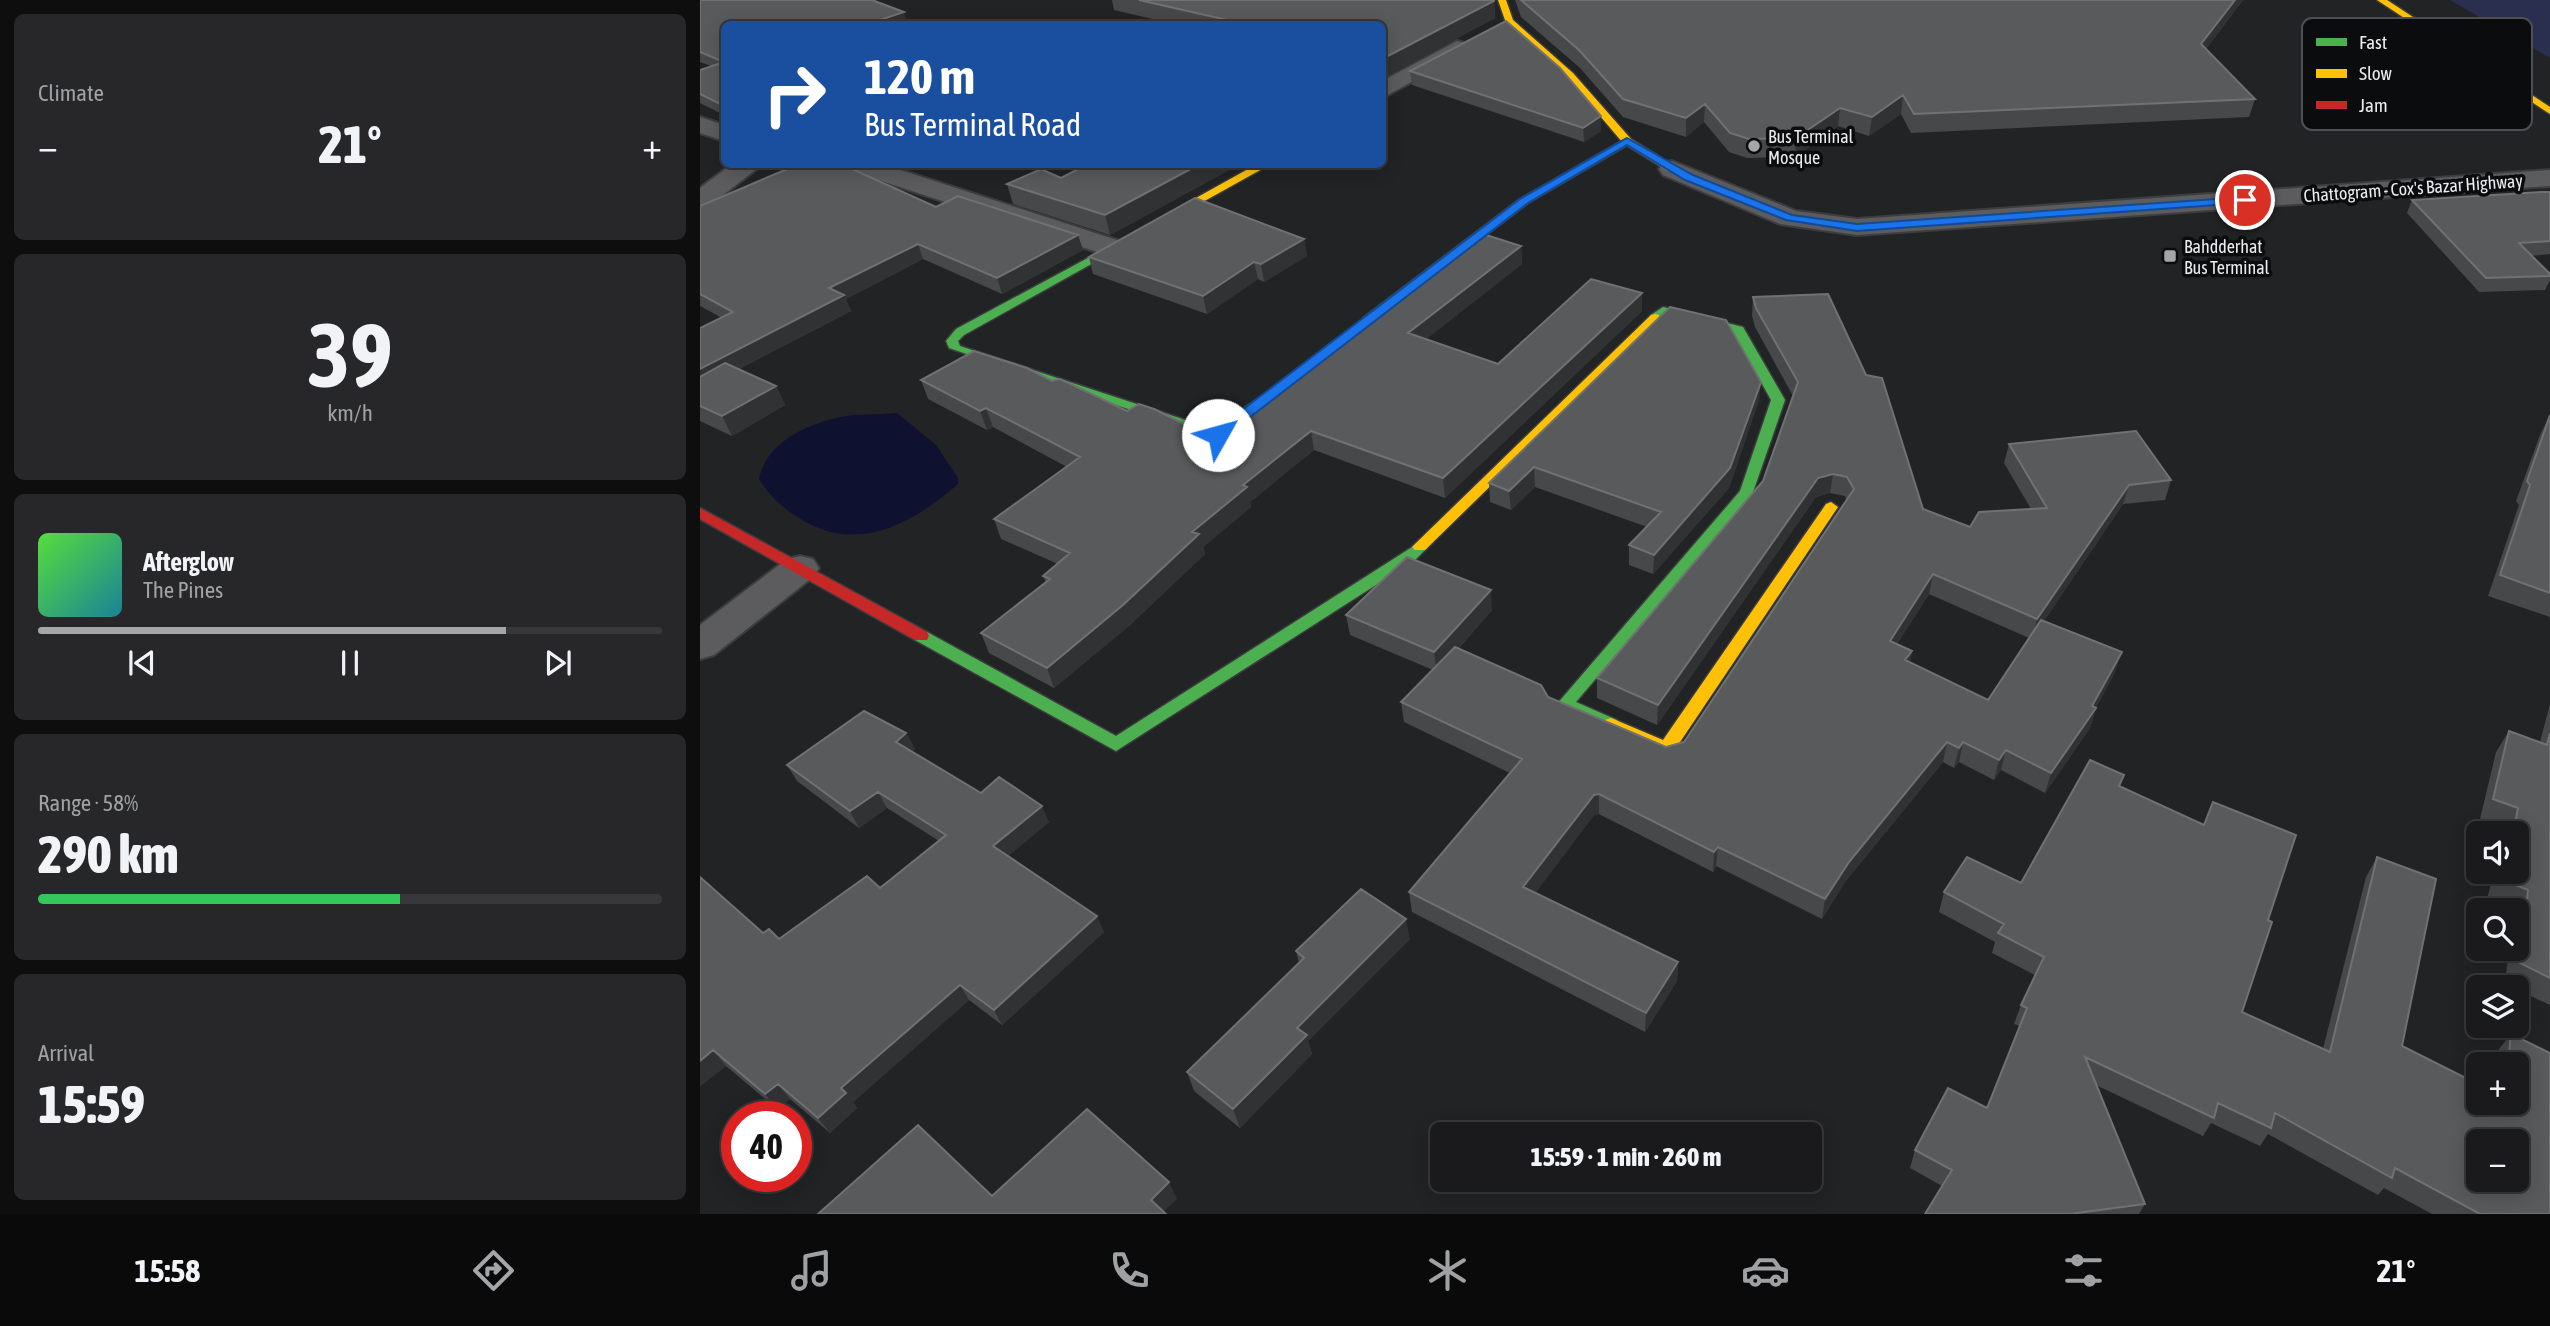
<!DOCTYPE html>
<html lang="en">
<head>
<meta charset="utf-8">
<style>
  :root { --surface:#1a1a1c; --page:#272729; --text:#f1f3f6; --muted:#9fa1a3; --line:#38383b; --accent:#a5a6a8 }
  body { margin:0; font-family:"Asap Condensed",sans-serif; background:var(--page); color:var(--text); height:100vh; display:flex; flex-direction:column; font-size:26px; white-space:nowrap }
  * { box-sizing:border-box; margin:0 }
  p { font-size:23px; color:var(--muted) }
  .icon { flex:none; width:38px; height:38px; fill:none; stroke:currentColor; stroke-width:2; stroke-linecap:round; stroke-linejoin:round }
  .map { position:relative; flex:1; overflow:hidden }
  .drawer { display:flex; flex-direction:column; gap:14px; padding:14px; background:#0e0e0f; width:700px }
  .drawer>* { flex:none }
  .hud { position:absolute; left:21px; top:21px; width:665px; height:147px; border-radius:10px; box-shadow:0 4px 18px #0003,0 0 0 2px var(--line); background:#1a4fa0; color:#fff; overflow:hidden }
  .tools { position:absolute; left:1766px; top:821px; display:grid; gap:14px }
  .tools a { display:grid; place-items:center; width:63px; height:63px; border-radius:10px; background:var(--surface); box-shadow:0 4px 18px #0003,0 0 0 2px var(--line); font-size:35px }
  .speed { position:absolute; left:21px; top:1101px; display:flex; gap:14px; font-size:35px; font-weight:700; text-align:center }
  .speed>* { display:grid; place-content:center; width:91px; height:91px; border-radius:50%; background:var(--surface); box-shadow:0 4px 18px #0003,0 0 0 2px var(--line); line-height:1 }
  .speed .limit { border:10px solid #d22; background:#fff; color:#111 }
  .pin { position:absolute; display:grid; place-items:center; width:60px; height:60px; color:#fff; margin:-30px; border:4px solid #fff; border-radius:50%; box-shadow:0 2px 7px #0007 }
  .me { position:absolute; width:77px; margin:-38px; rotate:52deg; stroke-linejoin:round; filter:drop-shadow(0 0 5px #0008) }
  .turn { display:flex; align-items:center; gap:24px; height:147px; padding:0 28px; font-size:32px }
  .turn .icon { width:91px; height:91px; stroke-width:2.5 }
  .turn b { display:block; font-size:49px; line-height:60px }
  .big { font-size:52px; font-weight:800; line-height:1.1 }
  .drawer .tile { flex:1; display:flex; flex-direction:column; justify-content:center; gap:10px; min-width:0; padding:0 24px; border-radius:10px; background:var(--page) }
  .drawer .dial { align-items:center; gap:0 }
  .dial b { font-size:91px; line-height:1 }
  .song { display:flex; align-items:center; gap:21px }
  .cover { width:84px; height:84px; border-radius:10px; background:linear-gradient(135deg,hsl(110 70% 55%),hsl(190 70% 35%)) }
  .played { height:7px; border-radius:4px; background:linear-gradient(90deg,var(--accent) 75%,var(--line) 75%) }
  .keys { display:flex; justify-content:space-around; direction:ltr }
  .heat { display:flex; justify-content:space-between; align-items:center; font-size:38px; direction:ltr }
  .charge { height:10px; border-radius:5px; background:linear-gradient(90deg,#34c759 58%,var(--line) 0) }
  .trip { position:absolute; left:730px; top:1122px; width:392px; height:70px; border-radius:10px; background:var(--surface); box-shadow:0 4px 18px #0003,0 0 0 2px var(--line); font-weight:800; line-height:70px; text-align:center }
  .tabs { display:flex; height:112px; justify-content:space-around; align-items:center; background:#0a0a0b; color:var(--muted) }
  .tabs .icon { width:49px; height:49px }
  .tabs .current { color:var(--accent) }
  .tabs b { font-size:32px; color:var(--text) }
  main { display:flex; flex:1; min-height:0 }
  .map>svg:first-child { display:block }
  .green { fill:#2a2f4f }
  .water { fill:#0f1131 }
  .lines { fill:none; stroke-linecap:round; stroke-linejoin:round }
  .street-casing { stroke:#3d3d3f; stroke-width:4 }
  .fast-casing { stroke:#3d3d3f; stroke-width:3 }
  .slow-casing { stroke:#3d3d3f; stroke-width:3 }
  .jam-casing { stroke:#3d3d3f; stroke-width:3 }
  .street { fill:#5c5c5e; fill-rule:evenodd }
  .fast { fill:#4caf50; fill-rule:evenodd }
  .slow { fill:#ffc107; fill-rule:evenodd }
  .jam { fill:#c62828; fill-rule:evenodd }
  .wall { fill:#474849; fill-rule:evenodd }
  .shaded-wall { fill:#313233 }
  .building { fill:#595a5b; stroke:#707172; stroke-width:2; fill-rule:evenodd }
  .route { fill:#1a73e8; stroke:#114b97; stroke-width:2 }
  .poi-dot { fill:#a5a6a8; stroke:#0b0c0e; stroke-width:2.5 }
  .labels { text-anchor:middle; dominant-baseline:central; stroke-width:7; stroke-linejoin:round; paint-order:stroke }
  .far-poi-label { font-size:18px; fill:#ececef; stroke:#0b0c0e; text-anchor:start }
  .far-street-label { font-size:18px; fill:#ececef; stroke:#0b0c0e }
  .key { fill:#0b0c0e; stroke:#4e4f52; stroke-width:2 }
  .key-label { font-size:19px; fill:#ececef }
</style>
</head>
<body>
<main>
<section class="drawer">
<div class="tile"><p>Climate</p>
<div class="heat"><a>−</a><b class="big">21°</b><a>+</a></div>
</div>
<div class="tile dial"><b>39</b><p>km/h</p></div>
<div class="tile">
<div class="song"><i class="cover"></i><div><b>Afterglow</b><p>The Pines</p></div></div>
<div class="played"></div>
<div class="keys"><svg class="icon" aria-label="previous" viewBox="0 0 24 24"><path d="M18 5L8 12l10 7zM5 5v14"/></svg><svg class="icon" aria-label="pause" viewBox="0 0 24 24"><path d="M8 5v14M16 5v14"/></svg><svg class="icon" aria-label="next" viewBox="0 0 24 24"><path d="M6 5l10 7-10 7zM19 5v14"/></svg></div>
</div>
<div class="tile"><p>Range · 58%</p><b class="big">290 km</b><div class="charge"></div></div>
<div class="tile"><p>Arrival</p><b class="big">15:59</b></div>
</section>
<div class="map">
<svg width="1850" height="1214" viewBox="0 0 1850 1214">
  <rect width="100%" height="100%" fill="#222325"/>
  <path class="green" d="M1750 0H1850V58Z"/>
  <path class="water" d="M197 413 236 445 258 478V484C213 523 159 554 102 520 84 509 70 497 59 479 66 444 103 426 136 418 155 413 178 415 197 413Z"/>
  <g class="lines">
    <g class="street-casing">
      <path id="street" d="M757 41 765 43 768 48 765 53 682 98V81Z
        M0 117 24 125V141L0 133Z
        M972 161 1096 211 1157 219 1850 170V186L1157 235 1080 224 963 175 959 169 963 163Z
        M32 164H63L9 206 0 208V188Z
        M141 164H182L423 242 427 248 423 254 413 256 403 254 145 169Z
        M100 556 113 559 119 568 113 577 14 655 0 659V625L87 559Z"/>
    </g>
    <g class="fast-casing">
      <path id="fast" d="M927 138 932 141 931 143 828 203 673 321 669 322 663 318 820 199Z
        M425 238 431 241 429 243 264 335 258 341 260 346 516 430 548 405H558V411L523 438H513L249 348 246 341 256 329Z
        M963 307 1043 327 1085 400 1052 495 876 702 917 720 920 724 917 728 911 730 859 708 857 704 1040 491 1071 400 1034 333 965 315 959 321H951V315Z
        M720 542 728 547 715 560 416 751 215 640 213 636 215 632H227L416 736Z"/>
    </g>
    <g class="slow-casing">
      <path id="slow" d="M798 0H806L813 20 873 73 931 139 976 167V171H968L923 143 867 77 806 23Z
        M1677 0H1687L1850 107V114Z
        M557 164H571L429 243 419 241Z
        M955 314 959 315V321L725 550H715L712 547 715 544 951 315Z
        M1131 502 1138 507 972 754H960L905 728 902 724 905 720 911 718 963 740 1126 504Z"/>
    </g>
    <g class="jam-casing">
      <path id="jam" d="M0 508 227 632 229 636 227 640H215L0 519Z"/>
    </g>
    <use href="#street" class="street"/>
    <use href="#fast" class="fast"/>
    <use href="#slow" class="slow"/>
    <use href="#jam" class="jam"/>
  </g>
  <path class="wall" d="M0 0 208 23 204 24H24V115L0 103V70L11 66 0 62Z
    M412 0H794L795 18 682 78V24H474L414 10Z
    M815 0H1543L1506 49 1555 99 1549 117 1211 133 1201 114 1169 136 1138 126 1095 157 1047 158 1029 152 1004 122 986 137 923 117 880 68 821 17Z
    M710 71 901 116V131L884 142 712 85Z
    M388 164H540L410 235 313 204 307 184 361 178Z
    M1850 192V254L1831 256 1850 274V280L1845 290 1779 292 1707 213 1712 200Z
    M0 206 236 207 378 235 383 250 302 294 223 259 146 299 151 311 39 369 76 386 85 405 32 436 0 421V328L22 318 0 306Z
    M604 239 607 256 564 282 558 279 507 314 393 274 389 257Z
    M821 246 822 264 726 339 798 364 942 311 745 498 614 450 550 502 551 507 503 547 505 554 430 625 354 688 289 653 281 633 346 583 343 576 358 564 301 539 294 519 367 467 293 427 287 430 228 399 221 380 352 381 427 411 506 435 527 425Z
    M1053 297 1223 509 1270 527 1331 509 1304 463 1309 444 1471 480 1465 500 1423 504 1344 621 1415 672 1396 708 1390 728 1345 793 1301 770 1294 780 1259 762 1254 768 1243 762 1145 882 1122 919 1016 866 1013 872 899 814 894 815 835 893 978 962 977 981 945 1032 712 912 709 892 810 773 704 722 701 702 733 670 650 635 646 615 792 610 758 649 848 697 966 747 984 742 1146 500 1145 496 1130 493 1116 497 957 725 897 698V678L1063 481 1093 396 1055 327 1052 316ZM1229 594 1329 638 1288 700 1210 662 1212 651 1197 644Z
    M1026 320 1059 400 1029 488 953 574 929 565V545L947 527 835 487 811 510 790 502 789 483Z
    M1850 415V617L1788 596 1819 505 1816 501 1840 435Z
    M1850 704V1005L1816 989V987H1812L1805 984 1809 948H1816V910H1813L1787 899 1794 872H1816V833H1804L1805 829 1780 819 1796 752 1809 731 1840 742Z
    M206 733 215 749 212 751 281 793 349 822 308 856 404 932 302 1025 269 1000 153 1102 157 1108 130 1133 90 1099 77 1109 26 1066 0 1086V877L63 933 79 939 180 888 239 841 187 808 159 828 97 781 87 765Z
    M1420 787 1504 825 1513 802 1568 920 1542 1012 1623 1049 1666 877 1677 857 1702 1046 1778 1102H1816V1064H1795L1796 1053 1811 1034 1850 1214H1732L1684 1188 1678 1195 1568 1134 1560 1146 1511 1123 1503 1136 1396 1085 1445 1204 1439 1214H1225L1242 1186 1210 1168 1215 1150 1287 1108 1320 1026 1314 1024 1321 1005 1335 975 1292 953 1295 942 1239 912 1244 892 1321 883Z
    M710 939 608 1041 612 1054 540 1128 494 1091 487 1072 599 963 596 951Z"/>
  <path class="shaded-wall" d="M1535 0H1543L1496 62 1501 44Z
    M794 1 795 18 682 78V59Z
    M204 12 208 23 204 24H168Z
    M1203 95 1201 114 1169 136 1172 117Z
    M1005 104 1004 122 986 137V118Z
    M1140 108 1138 126 1095 157 1096 138Z
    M901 116V131L884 142 883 128Z
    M500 164H540L410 235 405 215Z
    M378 235 383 250 302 294 297 278Z
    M604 239 607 256 564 282 561 264Z
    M218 244 223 259 146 299 151 311 0 389V369L129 288Z
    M821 246 822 264 710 352 708 333Z
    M554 262 558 279 507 314 503 296Z
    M942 293V311L745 498 743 478Z
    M1061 382 1059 400 1029 488 953 574 954 555Z
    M76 386 85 405 32 436 22 416Z
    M286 408 293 427 287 430 280 411Z
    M611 431 614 450 550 502 551 507 503 547 505 554 430 625 354 688 347 668 543 485Z
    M834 467 835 487 811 510 809 491Z
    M1133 474 1130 493 1116 497 957 725 958 705 1118 478Z
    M1429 485 1423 504 1332 639 1337 619Z
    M1233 574 1229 594 1186 661 1190 641Z
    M791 590 792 610 737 672 734 652Z
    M1212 651 1208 671 1205 660Z
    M1422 652 1415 672 1394 712 1396 708 1390 728 1345 793 1351 773 1392 706Z
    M206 733 215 749 204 758 196 742Z
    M1247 742 1243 762 1145 882 1122 919 1125 899 1149 862Z
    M1263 742 1259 762 1254 768 1259 748Z
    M1306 750 1301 770 1294 780 1299 760Z
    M178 792 187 808 159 828 150 811Z
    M899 794V814L894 815 825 907 823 887 894 795Z
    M342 806 349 822 301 862 293 846Z
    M1018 847 1016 866 1013 872 1014 852Z
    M397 916 404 932 302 1025 294 1010Z
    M706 919 710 939 608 1041 612 1054 540 1128 533 1109 597 1028Z
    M978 962 977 981 945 1032 946 1013Z
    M260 985 269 1000 153 1102 157 1108 130 1133 118 1118 141 1088Z
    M13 1050 26 1066 0 1086V1061Z
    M78 1084 90 1099 77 1109 65 1094Z
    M469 1182 477 1199 461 1214 451 1200Z"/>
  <path class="building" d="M0 0H172L204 12 168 24H24V106L0 94V70L24 62 0 52Z
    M439 0H794V1L682 59V24H545Z
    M821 0H1535L1501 44 1555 99 1214 114 1203 95 1172 117 1140 108 1096 138 1049 139 1030 133 1005 104 986 118 923 99 879 50Z
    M806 21 860 68 901 116 883 128 710 71Z
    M99 164H141L236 207 258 196 378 235 297 278 218 244 129 288 144 295 0 369V328L33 312 0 294V206Z
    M388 164H500L405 215 307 184 341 169 361 178Z
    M1841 192H1850V241L1819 243 1850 274V276L1786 278 1712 200Z
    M495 198 604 239 561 264 554 262 503 296 389 257Z
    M780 233 821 246 708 333 798 364 891 279 942 293 743 478 611 431 543 485 547 487 492 532 499 534 423 605 347 668 281 633 350 579 343 576 370 553 294 519 380 457 286 408 280 411 221 380 274 351 327 368 352 381 360 379 427 411 439 404 454 409 506 435 527 425Z
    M1128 294 1166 375 1182 378 1223 509 1270 527 1279 512 1347 508 1309 444 1436 431 1471 480 1429 485 1337 619 1233 574 1190 641 1212 651 1205 660 1288 700 1341 620 1422 652 1392 706 1396 708 1351 773 1306 750 1299 760 1263 742 1259 748 1247 742 1149 862 1125 899 1018 847 1014 852 899 794 894 795 823 887 978 962 946 1013 709 892 822 759 701 702 755 647 841 685 848 697 966 747 984 742 1154 489 1147 477 1133 474 1118 478 958 705 897 678 1063 481 1098 382 1056 308 1053 297Z
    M970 307 1026 320 1061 382 1030 468 954 555 929 545 961 512 834 467 809 491 789 483Z
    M25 363 76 386 22 416 0 406V377Z
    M1850 415V593L1800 575 1830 485 1827 481Z
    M707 557 791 590 734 652 646 615Z
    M164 711 206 733 196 742 281 793 299 777 342 806 293 846 397 916 294 1010 260 985 141 1088 146 1093 118 1118 78 1084 65 1094 13 1050 0 1061V877L63 933 69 929 79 939 167 876 180 888 246 835 178 792 150 811 87 765Z
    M1809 731 1847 745 1850 733V978L1820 963 1828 890 1801 879 1803 872H1816V833H1813L1818 808 1793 799Z
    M1390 760 1424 775 1419 786 1504 825 1513 802 1596 835 1568 920 1572 922 1542 1012 1630 1052 1677 857 1736 879 1702 1046 1778 1084V1102H1816V1064H1808L1811 1034 1850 1053V1214H1780L1695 1168 1692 1178 1575 1113 1571 1128 1518 1103 1514 1118 1385 1057 1445 1204 1370 1214H1225L1252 1170 1215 1150 1248 1088 1287 1108 1327 1008 1321 1005 1344 957 1298 933 1304 924 1244 892 1267 857 1321 883ZM1778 1141H1816V1180H1778Z
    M661 889 706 919 597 1028 607 1035 533 1109 487 1072 604 958 596 951Z
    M387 1109 469 1182 451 1200 466 1214H118L218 1125 292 1196Z"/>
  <path class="route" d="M927 138 993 175 1092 215 1157 224 1545 197 1550 200 1545 203 1157 231 1086 220 985 180 927 145 828 203 523 438H513V432L820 199Z"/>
  <g class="poi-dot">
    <circle cx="1054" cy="146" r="7"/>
    <rect x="1463" y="249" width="14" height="14" rx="3.5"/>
  </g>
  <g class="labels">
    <g class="far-poi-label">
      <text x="1068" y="136">Bus Terminal<tspan x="1068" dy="21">Mosque</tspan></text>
      <text x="1484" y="246">Bahdderhat<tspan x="1484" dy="21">Bus Terminal</tspan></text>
    </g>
    <g class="far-street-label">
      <text transform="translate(1713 188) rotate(-4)">Chattogram - Cox's Bazar Highway</text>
    </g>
  </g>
  <rect x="1602" y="18" width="230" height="112" rx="10" class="key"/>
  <rect x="1616" y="38" width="31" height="8" fill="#4caf50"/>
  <rect x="1616" y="69" width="31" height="9" fill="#ffc107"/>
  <rect x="1616" y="101" width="31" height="8" fill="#c62828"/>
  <g class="key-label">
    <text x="1659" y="49">Fast</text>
    <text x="1659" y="80">Slow</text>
    <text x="1659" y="112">Jam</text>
  </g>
</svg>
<div class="tools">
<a><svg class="icon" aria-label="sound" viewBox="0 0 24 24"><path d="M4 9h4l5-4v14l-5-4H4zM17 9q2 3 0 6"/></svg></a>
<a><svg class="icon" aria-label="search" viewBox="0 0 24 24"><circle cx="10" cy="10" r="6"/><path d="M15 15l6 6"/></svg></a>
<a><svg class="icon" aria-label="layers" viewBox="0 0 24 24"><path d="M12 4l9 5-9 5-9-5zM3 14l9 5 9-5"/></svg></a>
<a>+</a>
<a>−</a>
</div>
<div class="speed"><div class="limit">40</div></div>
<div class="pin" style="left:1545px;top:200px;background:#d93025"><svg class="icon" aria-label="arrive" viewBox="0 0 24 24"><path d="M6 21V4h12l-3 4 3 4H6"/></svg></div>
<svg class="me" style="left:518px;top:435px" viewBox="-20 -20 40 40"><circle r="19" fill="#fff"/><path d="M0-13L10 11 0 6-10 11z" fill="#1a73e8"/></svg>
<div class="trip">15:59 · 1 min · 260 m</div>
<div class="hud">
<div class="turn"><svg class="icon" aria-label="right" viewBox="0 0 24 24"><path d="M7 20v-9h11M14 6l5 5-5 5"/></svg><div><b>120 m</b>Bus Terminal Road</div></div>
</div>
</div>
</main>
<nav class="tabs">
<b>15:58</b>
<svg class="icon current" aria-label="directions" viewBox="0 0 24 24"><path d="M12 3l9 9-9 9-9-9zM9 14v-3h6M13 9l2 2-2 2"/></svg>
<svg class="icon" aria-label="music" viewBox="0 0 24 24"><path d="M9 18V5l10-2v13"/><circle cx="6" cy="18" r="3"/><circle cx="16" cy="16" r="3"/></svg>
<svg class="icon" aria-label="phone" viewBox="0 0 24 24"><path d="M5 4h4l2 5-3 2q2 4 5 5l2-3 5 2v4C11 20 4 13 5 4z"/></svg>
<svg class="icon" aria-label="climate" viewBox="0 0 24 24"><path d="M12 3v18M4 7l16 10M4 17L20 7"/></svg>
<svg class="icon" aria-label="car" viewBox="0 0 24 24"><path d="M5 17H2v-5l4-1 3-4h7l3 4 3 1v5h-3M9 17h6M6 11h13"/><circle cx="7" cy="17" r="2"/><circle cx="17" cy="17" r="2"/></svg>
<svg class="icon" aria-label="filters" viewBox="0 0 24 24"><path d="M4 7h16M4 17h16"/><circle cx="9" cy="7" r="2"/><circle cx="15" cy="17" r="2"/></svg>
<b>21°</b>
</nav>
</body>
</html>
